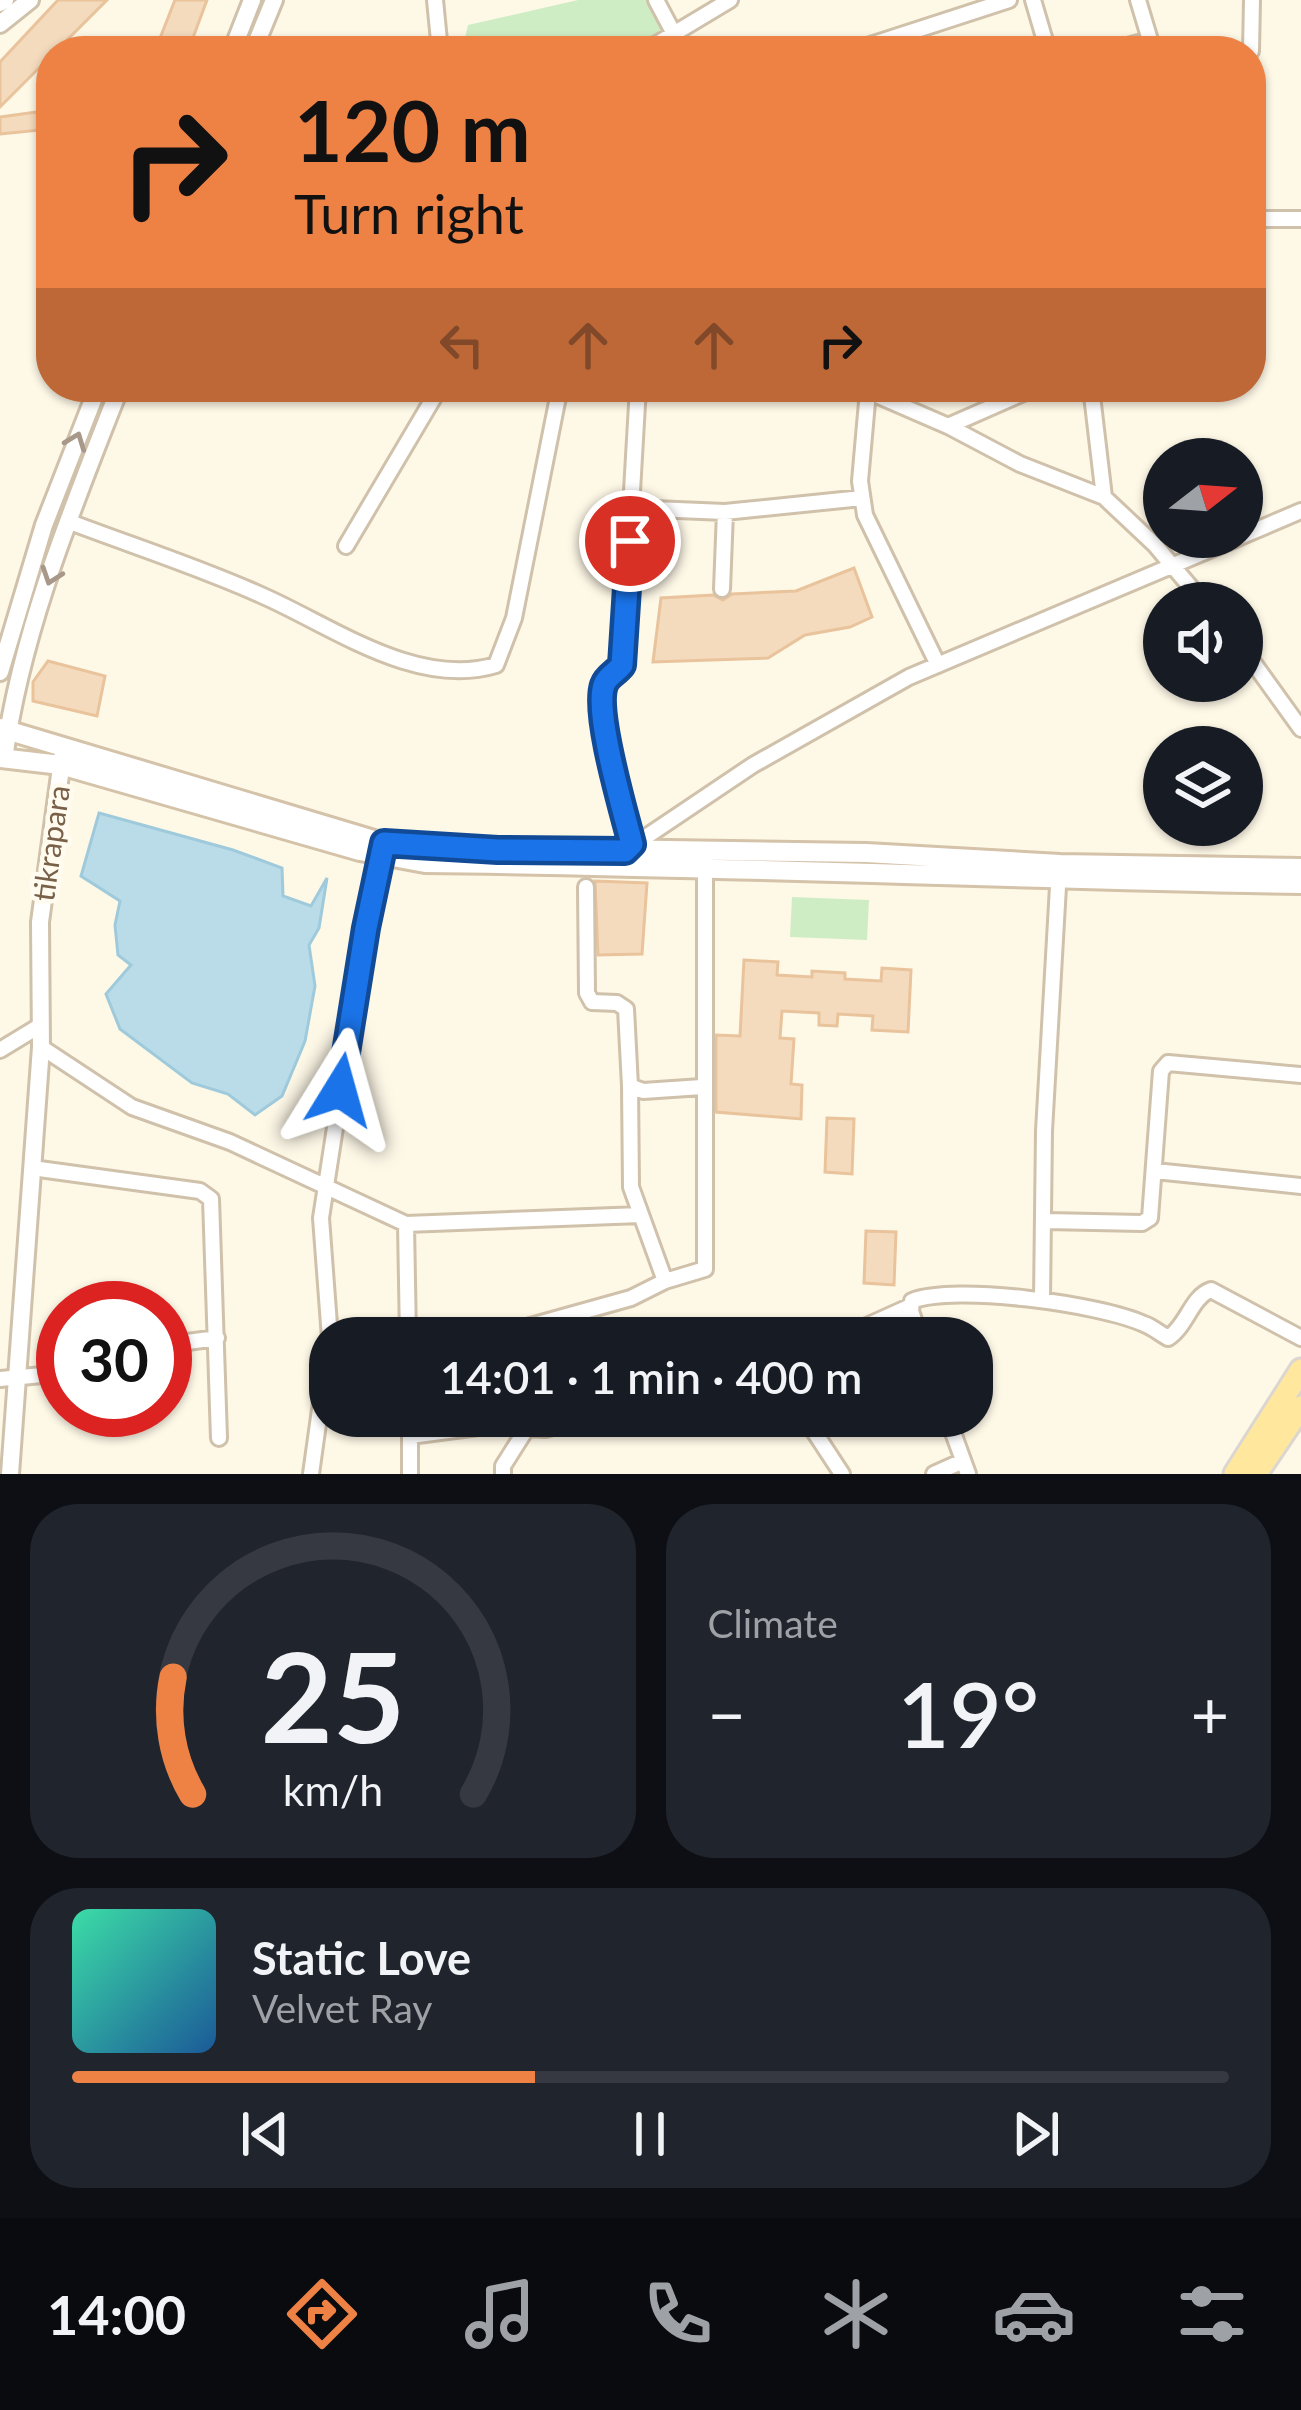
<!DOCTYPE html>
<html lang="en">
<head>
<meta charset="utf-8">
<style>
  :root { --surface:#171b24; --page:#20242c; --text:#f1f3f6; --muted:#9ea1a6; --line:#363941; --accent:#ee8245 }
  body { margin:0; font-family:Lato,sans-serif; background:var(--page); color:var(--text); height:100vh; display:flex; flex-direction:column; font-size:45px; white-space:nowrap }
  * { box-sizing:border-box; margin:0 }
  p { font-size:39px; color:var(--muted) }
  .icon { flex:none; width:66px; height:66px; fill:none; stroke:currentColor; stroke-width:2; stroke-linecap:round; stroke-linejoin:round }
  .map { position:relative; height:1474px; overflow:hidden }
  .panel { display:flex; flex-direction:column; gap:30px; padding:30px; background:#0d0f14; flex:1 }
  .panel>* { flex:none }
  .hud { position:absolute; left:36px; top:36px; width:1230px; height:366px; border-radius:48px; box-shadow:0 3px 9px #0004; background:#ee8245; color:#111; overflow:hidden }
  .needle { width:78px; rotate:73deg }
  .controls { position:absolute; left:1143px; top:438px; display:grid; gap:24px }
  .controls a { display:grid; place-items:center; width:120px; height:120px; border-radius:50%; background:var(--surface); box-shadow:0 3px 9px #0004; font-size:60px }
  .speed { position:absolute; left:36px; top:1281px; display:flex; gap:24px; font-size:60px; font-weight:700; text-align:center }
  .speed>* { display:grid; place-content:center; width:156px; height:156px; border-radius:50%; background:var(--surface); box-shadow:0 3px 9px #0004; line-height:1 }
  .speed .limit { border:18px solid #d22; background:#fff; color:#111 }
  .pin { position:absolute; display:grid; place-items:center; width:102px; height:102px; color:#fff; margin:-51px; border:6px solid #fff; border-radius:50%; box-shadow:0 3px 12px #0007 }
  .me { position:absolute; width:132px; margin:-66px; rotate:8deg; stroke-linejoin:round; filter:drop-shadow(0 0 9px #0008) }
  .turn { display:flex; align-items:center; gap:42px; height:252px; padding:0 60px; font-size:54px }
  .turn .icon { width:156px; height:156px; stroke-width:2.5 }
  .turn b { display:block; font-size:84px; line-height:102px }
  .lanes { display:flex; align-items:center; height:114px; padding:0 60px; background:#0003; justify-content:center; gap:60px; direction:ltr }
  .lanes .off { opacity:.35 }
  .big { font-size:90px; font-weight:600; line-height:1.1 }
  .panel .card { flex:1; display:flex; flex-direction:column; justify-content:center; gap:18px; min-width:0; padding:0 42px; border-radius:48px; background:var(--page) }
  .panel .dial { align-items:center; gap:0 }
  .dial svg { height:312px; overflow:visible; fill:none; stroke:var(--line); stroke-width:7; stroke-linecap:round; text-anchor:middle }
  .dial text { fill:var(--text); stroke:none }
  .song { display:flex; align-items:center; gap:36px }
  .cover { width:144px; height:144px; border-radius:18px; background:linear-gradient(135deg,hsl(160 70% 55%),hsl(210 70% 35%)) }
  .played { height:12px; border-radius:6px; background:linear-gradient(90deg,var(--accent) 40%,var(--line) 40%) }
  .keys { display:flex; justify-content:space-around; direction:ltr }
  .heat { display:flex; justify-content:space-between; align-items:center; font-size:66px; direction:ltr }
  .panel .tiles { flex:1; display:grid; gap:30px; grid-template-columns:1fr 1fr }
  .card:last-child { grid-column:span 2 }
  .trip { position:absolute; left:309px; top:1317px; width:684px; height:120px; border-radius:48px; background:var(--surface); box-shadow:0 3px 9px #0004; font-weight:600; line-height:120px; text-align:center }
  .menu { display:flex; height:192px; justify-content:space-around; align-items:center; background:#090b0e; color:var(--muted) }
  .menu .icon { width:84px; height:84px }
  .menu .current { color:var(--accent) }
  .menu b { font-size:54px; color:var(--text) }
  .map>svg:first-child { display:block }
  .green { fill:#cfedc4 }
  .water { fill:#badce9; stroke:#9fcadb; stroke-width:3 }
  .building { fill:#f5dbbd; stroke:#e9c39c; stroke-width:3 }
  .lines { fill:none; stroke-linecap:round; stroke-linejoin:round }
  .minor-casing { stroke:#d0c1ab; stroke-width:20 }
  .tertiary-casing { stroke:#d0c1ab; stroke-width:22 }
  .secondary-casing { stroke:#d4c2a9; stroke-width:24 }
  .primary-casing { stroke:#dcd6d0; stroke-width:27 }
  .minor { stroke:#fff; stroke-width:14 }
  .tertiary { stroke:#fff; stroke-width:16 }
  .secondary { stroke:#fff; stroke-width:18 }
  .primary { stroke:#ffe89d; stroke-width:21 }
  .oneway { stroke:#a89889 }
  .route-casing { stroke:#114b97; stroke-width:30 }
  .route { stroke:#1a73e8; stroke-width:21 }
  .labels { text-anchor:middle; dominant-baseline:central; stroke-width:9; stroke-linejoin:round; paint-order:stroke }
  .street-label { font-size:30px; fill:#796149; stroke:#fffbef }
</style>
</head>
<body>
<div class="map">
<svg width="1301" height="1474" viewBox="0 0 1301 1474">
  <rect width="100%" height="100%" fill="#fef8e7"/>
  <path class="green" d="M578 0H648L665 33 642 51H462L468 25Z
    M792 897 869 900 867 940 790 937Z"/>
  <path class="water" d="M99 813 233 850 282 868 283 896 311 906 327 878 319 928 309 945 315 986 305 1041 282 1096 255 1115 228 1094 192 1083 120 1029 106 994 131 965 118 955 115 925 120 901 81 876Z"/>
  <path class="building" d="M58 0H107L56 51H51V56L0 107V62Z
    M175 0H207L188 51H155Z
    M51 110V129L0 134V117Z
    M854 568 872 617 850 627 805 635 768 658 653 662 661 598 713 595 723 600 732 594 796 591Z
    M48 661 105 676 97 716 33 701V682Z
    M595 881 647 883 642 954 598 955Z
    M744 960 778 962 777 975 812 977V971L845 973V979L881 981 882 968 911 970 908 1032 872 1030 873 1016 838 1014 837 1026 819 1025V1013L782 1011 780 1038 794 1039 791 1084 802 1085 801 1119 716 1112V1035L740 1036Z
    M827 1118 854 1119 852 1174 825 1172Z
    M866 1231 896 1232 894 1285 864 1283Z"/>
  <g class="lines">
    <g class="minor-casing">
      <path id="minor" d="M435 0 440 51
        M656 0 674 34
        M1033 0 1048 51
        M645 51 730 0
        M852 51 1009 0
        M1109 51 1150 40 1138 0
        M1251 51 1252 0
        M1251 219H1301
        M858 387 948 426 1020 464 1104 497 1155 545 1204 603
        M1091 387 1104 497
        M868 391 860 481 865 515 938 665
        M948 426 1037 387
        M630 508 725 512 862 498
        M70 522C133 546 199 567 261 595 332 626 416 689 496 665L514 618 560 387
        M1242 536 1301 511
        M346 546 440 387
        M722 589 725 512
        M1242 647 1301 729
        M632 845C624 812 594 713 604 685 607 676 616 673 622 665L638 387
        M625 851 753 765 909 677 1240 537
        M586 887 587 993 592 1002 617 1003 626 1009 630 1086 643 1091 702 1087
        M41 1047 132 1107 230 1142 406 1224 408 1338
        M0 1050 41 1025
        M630 1086 631 1187 665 1281
        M32 1168 200 1191 211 1199 219 1438
        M1155 1171 1301 1186
        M1046 1221 1142 1223 1150 1218 1161 1071 1168 1063 1301 1075
        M406 1224 641 1215
        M1042 1299 1044 1131 1059 869
        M520 1338 527 1327 631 1298 665 1281 705 1269V868
        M840 1338 911 1306
        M920 1338 911 1311 912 1301C955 1284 1100 1304 1144 1324 1153 1327 1160 1334 1168 1338 1187 1326 1191 1297 1211 1290L1301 1338
        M165 1345 217 1338
        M0 1379 63 1373
        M410 1416V1474
        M804 1416 842 1474
        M947 1416 968 1474
        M523 1417 527 1428 546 1429 592 1416
        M410 1436 524 1421
        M311 1474 330 1338 321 1218 366 928 383 848
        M503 1474V1466L527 1428
        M934 1474 963 1461"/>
    </g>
    <g class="tertiary-casing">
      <path id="tertiary" d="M0 3 5 0
        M0 24 30 0
        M232 51 252 0
        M253 51 274 0
        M0 672 44 525 98 387
        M4 759C21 631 73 507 120 387
        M10 1474 41 1047 40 922 63 753"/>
    </g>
    <g class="secondary-casing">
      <path id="secondary" d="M0 728 384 843 409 846 866 853 1060 864 1301 868
        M0 758 61 765 360 851 425 863C717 866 1009 879 1301 884"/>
    </g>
    <g class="primary-casing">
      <path id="primary" d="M1235 1474 1301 1370
        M1256 1474 1301 1407"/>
    </g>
    <use href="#minor" class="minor"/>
    <use href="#tertiary" class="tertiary"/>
    <use href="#secondary" class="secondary"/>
    <use href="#primary" class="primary"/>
  </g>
  <defs><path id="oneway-chevron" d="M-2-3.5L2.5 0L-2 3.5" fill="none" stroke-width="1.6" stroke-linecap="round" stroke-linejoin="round" transform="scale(3)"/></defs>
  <g class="oneway">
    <use href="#oneway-chevron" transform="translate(76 441) rotate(-69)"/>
    <use href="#oneway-chevron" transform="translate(51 576) rotate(109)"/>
  </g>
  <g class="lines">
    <g class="route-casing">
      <path id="route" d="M340 1090 366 928 384 843 498 850 625 851 632 844C624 812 594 713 604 685 607 676 616 673 622 665L630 541"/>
    </g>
    <use href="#route" class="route"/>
  </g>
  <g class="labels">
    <g class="street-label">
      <text transform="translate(50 843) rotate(-82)">tikrapara</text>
    </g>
  </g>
</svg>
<div class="controls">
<a><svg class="needle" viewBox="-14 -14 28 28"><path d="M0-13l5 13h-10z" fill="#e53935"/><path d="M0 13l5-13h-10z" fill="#9ea1a6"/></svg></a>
<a><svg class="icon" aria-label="sound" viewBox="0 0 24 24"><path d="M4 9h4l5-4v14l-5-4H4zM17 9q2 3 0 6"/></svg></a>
<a><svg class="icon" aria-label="layers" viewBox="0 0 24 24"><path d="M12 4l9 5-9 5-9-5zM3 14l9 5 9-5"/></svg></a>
</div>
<div class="speed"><div class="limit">30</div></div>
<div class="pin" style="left:630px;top:541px;background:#d93025"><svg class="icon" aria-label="arrive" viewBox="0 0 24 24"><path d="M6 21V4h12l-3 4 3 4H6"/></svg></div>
<svg class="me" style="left:340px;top:1090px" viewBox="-20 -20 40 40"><path d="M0-17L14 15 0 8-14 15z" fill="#1a73e8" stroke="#fff" stroke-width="4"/></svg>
<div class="trip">14:01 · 1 min · 400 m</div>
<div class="hud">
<div class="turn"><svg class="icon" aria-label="right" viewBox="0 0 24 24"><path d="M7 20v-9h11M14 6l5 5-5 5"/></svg><div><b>120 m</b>Turn right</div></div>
<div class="lanes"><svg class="icon off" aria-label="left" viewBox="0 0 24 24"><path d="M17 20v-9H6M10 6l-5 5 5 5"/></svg><svg class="icon off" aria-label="ahead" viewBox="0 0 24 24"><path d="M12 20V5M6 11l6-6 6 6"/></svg><svg class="icon off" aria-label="ahead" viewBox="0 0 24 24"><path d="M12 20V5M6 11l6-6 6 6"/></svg><svg class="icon" aria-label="right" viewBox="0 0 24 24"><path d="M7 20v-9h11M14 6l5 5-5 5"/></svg></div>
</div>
</div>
<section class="panel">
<div class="tiles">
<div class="card dial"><svg viewBox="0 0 100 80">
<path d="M14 69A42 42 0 1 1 86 69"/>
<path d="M14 69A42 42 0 0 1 9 39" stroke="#ee8245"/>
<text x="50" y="56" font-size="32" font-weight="700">25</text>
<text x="50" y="72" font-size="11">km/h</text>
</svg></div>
<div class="card"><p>Climate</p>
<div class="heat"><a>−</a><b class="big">19°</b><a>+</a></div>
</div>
<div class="card">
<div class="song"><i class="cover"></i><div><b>Static Love</b><p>Velvet Ray</p></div></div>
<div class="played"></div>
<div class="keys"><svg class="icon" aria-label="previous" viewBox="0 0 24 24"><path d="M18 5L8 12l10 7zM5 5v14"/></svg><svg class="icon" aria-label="pause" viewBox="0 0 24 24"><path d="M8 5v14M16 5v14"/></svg><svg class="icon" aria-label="next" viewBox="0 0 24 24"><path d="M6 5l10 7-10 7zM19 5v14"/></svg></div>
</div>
</div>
</section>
<nav class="menu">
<b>14:00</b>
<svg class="icon current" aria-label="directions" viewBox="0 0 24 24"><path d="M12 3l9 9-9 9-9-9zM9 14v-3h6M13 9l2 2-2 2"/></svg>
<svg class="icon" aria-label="music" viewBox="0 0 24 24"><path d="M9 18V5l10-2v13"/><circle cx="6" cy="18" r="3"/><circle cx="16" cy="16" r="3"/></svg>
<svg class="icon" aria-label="phone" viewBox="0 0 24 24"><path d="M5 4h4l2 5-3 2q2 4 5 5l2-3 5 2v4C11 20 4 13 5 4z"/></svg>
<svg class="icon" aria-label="climate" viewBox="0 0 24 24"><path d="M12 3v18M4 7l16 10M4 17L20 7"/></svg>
<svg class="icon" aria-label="car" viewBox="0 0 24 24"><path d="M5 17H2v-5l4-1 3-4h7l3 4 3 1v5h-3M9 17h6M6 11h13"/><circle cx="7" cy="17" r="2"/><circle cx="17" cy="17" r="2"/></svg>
<svg class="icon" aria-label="filters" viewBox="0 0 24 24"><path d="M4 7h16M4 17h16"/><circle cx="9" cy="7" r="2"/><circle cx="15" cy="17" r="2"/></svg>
</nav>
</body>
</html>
